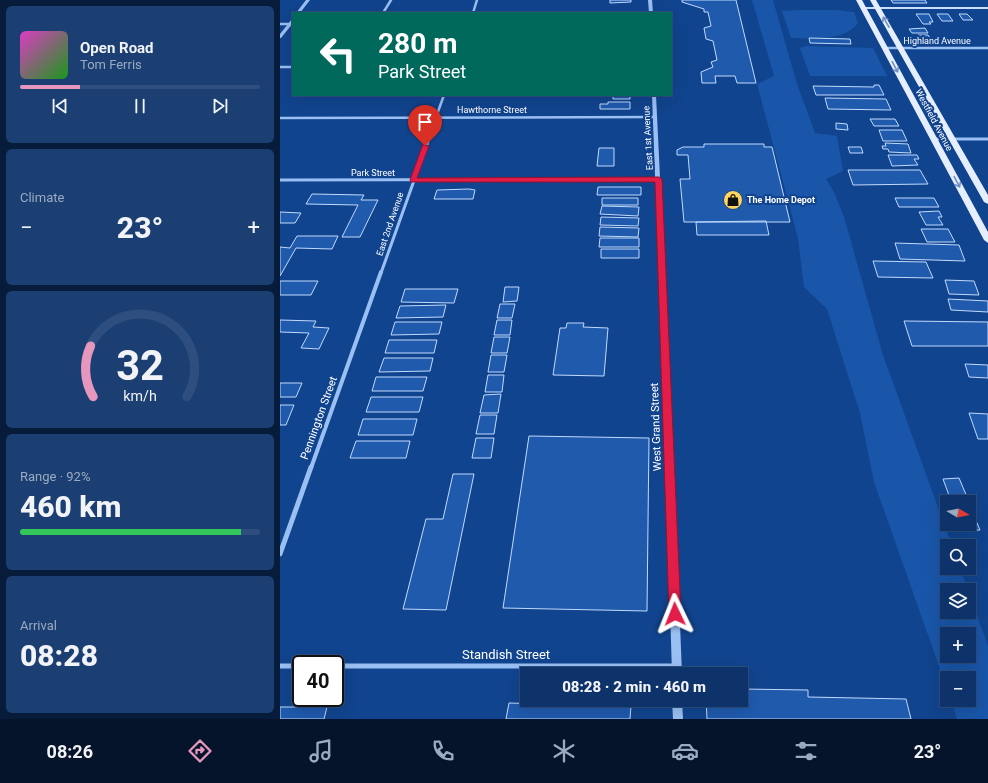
<!DOCTYPE html>
<html lang="en">
<head>
<meta charset="utf-8">
<style>
  :root { --surface:#0d336a; --page:#1b3f72; --text:#f1f3f6; --muted:#9aaac1; --line:#2d4e7e; --accent:#e797bd }
  body { margin:0; font-family:Roboto,sans-serif; background:var(--page); color:var(--text); height:100vh; display:flex; flex-direction:column; font-size:15px; white-space:nowrap }
  * { box-sizing:border-box; margin:0 }
  p { font-size:13px; color:var(--muted) }
  .icon { flex:none; width:22px; height:22px; fill:none; stroke:currentColor; stroke-width:2; stroke-linecap:round; stroke-linejoin:round }
  .map { position:relative; flex:1; overflow:hidden }
  .sheet { display:flex; flex-direction:column; gap:6px; padding:6px; background:#071c3a; width:280px }
  .sheet>* { flex:none }
  .hud { position:absolute; left:12px; top:12px; width:380px; height:84px; border-radius:0px; box-shadow:0 4px 16px #0002,0 0 0 1px var(--line); background:#00695c; color:#fff; overflow:hidden }
  .needle { width:26px; rotate:100deg }
  .buttons { position:absolute; left:660px; top:495px; display:grid; gap:8px }
  .buttons a { display:grid; place-items:center; width:36px; height:36px; border-radius:0px; background:var(--surface); box-shadow:0 4px 16px #0002,0 0 0 1px var(--line); font-size:20px }
  .speed { position:absolute; left:12px; top:655px; display:flex; gap:8px; font-size:20px; font-weight:700; text-align:center }
  .speed>* { display:grid; place-content:center; width:52px; height:52px; border-radius:50%; background:var(--surface); box-shadow:0 4px 16px #0002,0 0 0 1px var(--line); line-height:1 }
  .speed .limit { border:2px solid #111; border-radius:6px; background:#fff; color:#111 }
  .pin { position:absolute; display:grid; place-items:center; width:34px; height:34px; color:#fff; margin:-41px -17px; border-radius:50% 50% 50% 0; rotate:-45deg; box-shadow:0 0 4px #0007 }
  .pin .icon { rotate:45deg }
  .me { position:absolute; width:44px; margin:-22px; rotate:358deg; stroke-linejoin:round; filter:drop-shadow(0 0 3px #0008) }
  .turn { display:flex; align-items:center; gap:14px; height:84px; padding:0 20px; font-size:18px }
  .turn .icon { width:52px; height:52px; stroke-width:2.5 }
  .turn b { display:block; font-size:28px; line-height:34px }
  .big { font-size:30px; font-weight:800; line-height:1.1 }
  .sheet .card { flex:1; display:flex; flex-direction:column; justify-content:center; gap:6px; min-width:0; padding:0 14px; border-radius:6px; background:var(--page) }
  .sheet .dial { align-items:center; gap:0 }
  .dial svg { height:104px; overflow:visible; fill:none; stroke:var(--line); stroke-width:7; stroke-linecap:round; text-anchor:middle }
  .dial text { fill:var(--text); stroke:none }
  .song { display:flex; align-items:center; gap:12px }
  .cover { width:48px; height:48px; border-radius:6px; background:linear-gradient(135deg,hsl(310 70% 55%),hsl(120 70% 35%)) }
  .played { height:4px; border-radius:2px; background:linear-gradient(90deg,var(--accent) 25%,var(--line) 25%) }
  .keys { display:flex; justify-content:space-around; direction:ltr }
  .heat { display:flex; justify-content:space-between; align-items:center; font-size:22px; direction:ltr }
  .charge { height:6px; border-radius:3px; background:linear-gradient(90deg,#34c759 92%,var(--line) 0) }
  .trip { position:absolute; left:240px; top:667px; width:228px; height:40px; border-radius:0px; background:var(--surface); box-shadow:0 4px 16px #0002,0 0 0 1px var(--line); font-weight:800; line-height:40px; text-align:center }
  .menu { display:flex; height:64px; justify-content:space-around; align-items:center; background:#05142a; color:var(--muted) }
  .menu .icon { width:28px; height:28px }
  .menu .on { color:var(--accent) }
  .menu b { font-size:18px; color:var(--text) }
  main { display:flex; flex:1; min-height:0 }
  .map>svg:first-child { display:block }
  .green { fill:#1955a8; fill-rule:evenodd }
  .building { fill:#1f5aad; stroke:#c1dafd }
  .lines { fill:none; stroke-linecap:round; stroke-linejoin:round }
  .minor-far3 { stroke:#9abff2; stroke-width:2.5 }
  .minor-far2 { stroke:#9abff2; stroke-width:3 }
  .minor-far1 { stroke:#9abff2; stroke-width:4 }
  .minor { stroke:#9abff2; stroke-width:5 }
  .tertiary { fill:#9abff2; fill-rule:evenodd }
  .secondary { fill:#c9ddfc; fill-rule:evenodd }
  .primary { fill:#e5eeff; fill-rule:evenodd }
  .oneway { stroke:#7090c1 }
  .route { fill:#e11d48; stroke:#92132f }
  .labels { text-anchor:middle; dominant-baseline:central; stroke-width:4; stroke-linejoin:round; paint-order:stroke }
  .far-street-label { font-size:9px; fill:#fff; stroke:#11448e }
  .far-poi-label { font-size:9px; font-weight:bold; fill:#fff; stroke:#11448e; text-anchor:start }
  .street-label { font-size:11px; fill:#fff; stroke:#11448e }
  .near-street-label { font-size:13px; fill:#fff; stroke:#11448e }
</style>
</head>
<body>
<main>
<section class="sheet">
<div class="card">
<div class="song"><i class="cover"></i><div><b>Open Road</b><p>Tom Ferris</p></div></div>
<div class="played"></div>
<div class="keys"><svg class="icon" aria-label="previous" viewBox="0 0 24 24"><path d="M18 5L8 12l10 7zM5 5v14"/></svg><svg class="icon" aria-label="pause" viewBox="0 0 24 24"><path d="M8 5v14M16 5v14"/></svg><svg class="icon" aria-label="next" viewBox="0 0 24 24"><path d="M6 5l10 7-10 7zM19 5v14"/></svg></div>
</div>
<div class="card"><p>Climate</p>
<div class="heat"><a>−</a><b class="big">23°</b><a>+</a></div>
</div>
<div class="card dial"><svg viewBox="0 0 100 80">
<path d="M14 69A42 42 0 1 1 86 69"/>
<path d="M14 69A42 42 0 0 1 12 30" stroke="#e797bd"/>
<text x="50" y="56" font-size="32" font-weight="700">32</text>
<text x="50" y="72" font-size="11">km/h</text>
</svg></div>
<div class="card"><p>Range · 92%</p><b class="big">460 km</b><div class="charge"></div></div>
<div class="card"><p>Arrival</p><b class="big">08:28</b></div>
</section>
<div class="map">
<svg width="708" height="719" viewBox="0 0 708 719">
  <rect width="100%" height="100%" fill="#11448e"/>
  <path class="green" d="M472 0H493L517 84 535 133 557 136 563 171 546 179 554 192 564 217 603 355 672 546H667V568H680L688 590H667V612H689V593L708 646V719H677L671 700H689V678H667V689L594 482 580 413 547 309 524 287 518 238 477 84 494 76ZM667 634H689V656H667Z
    M521 10H556L574 12 578 23C564 42 531 38 511 38L502 11Z
    M526 46 593 48 607 76H530L520 48Z"/>
  <path class="building" d="M330 0H351V2L330 3Z
    M402 0H456L476 83H457L455 76H435L436 83H422L421 72 433 67 431 62 437 60 433 41 426 39 424 28 431 26 428 12H424V9L402 2Z
    M611 0H645L647 3H613Z
    M636 14H649L653 22H649L651 24H643Z
    M657 14H668L673 21H662Z
    M679 14H687L693 20H683Z
    M645 28 648 33H632L629 29Z
    M638 35H648L652 41H641L636 38H639Z
    M529 38 570 39 571 44 530 43Z
    M594 85H599L604 95H536L533 86 594 87Z
    M333 95H350V99H333Z
    M545 98 606 99 611 110 548 109Z
    M328 102H350V109H320V104H328Z
    M590 119H615L619 126H594Z
    M556 123 567 124 568 130 556 129Z
    M599 130H622L627 141H603Z
    M605 143 628 144 631 153 609 152 608 149H603L602 146H606Z
    M424 144H484V147H492L510 222H404L400 179H410L408 155H397V150L403 147H424Z
    M568 147H581L583 153H570Z
    M319 148H334V166H317Z
    M608 155H637L639 159H634L638 165 612 166Z
    M568 170H640L648 184 573 185Z
    M318 187H361V195H317Z
    M157 190 189 189 195 190 193 199H154Z
    M32 194 84 195 81 200H98L80 237H62L78 205 26 204Z
    M322 198H358V205H322Z
    M615 198H654L659 207H619Z
    M322 206 359 207 358 216 320 214Z
    M659 211 662 217H658L663 225H646L639 212Z
    M0 212 21 213 15 223H0Z
    M321 217 359 218 358 226 320 225Z
    M486 221 489 235H417L416 222Z
    M320 227 359 228 358 237 319 236Z
    M641 229H668L675 242H647Z
    M17 236H58L52 249 16 248 0 276V247L10 248Z
    M320 238H359V247H319Z
    M615 243 679 245 685 261 620 259Z
    M321 249H359V258H321Z
    M593 261 646 262 653 278 598 277Z
    M665 280 694 281 699 295 669 294Z
    M0 281H38L31 295H0Z
    M225 287H239L237 301 223 302Z
    M125 289H178L174 303 121 302Z
    M668 299 708 301V312L671 310Z
    M220 304H235L232 318H217Z
    M166 305 163 317 116 318 120 306Z
    M0 320 36 321 33 327 49 328 39 349 21 348 29 333 0 332Z
    M217 320H232L230 335H214Z
    M624 321 708 322V346H632Z
    M115 322H162L159 334 111 335Z
    M287 323H304L303 327 328 328 324 376 273 375 280 328H286Z
    M214 337H230L227 353H211Z
    M109 340H157L154 353H105Z
    M211 355H227L224 372H208Z
    M104 358H153L150 371 99 372Z
    M685 364 708 365V378L689 377Z
    M208 375H224L222 392H205Z
    M96 377H147L143 391H92Z
    M0 383H22L16 397H0Z
    M221 394 218 413H200L204 395Z
    M91 397H143L139 412H86Z
    M0 405H14L6 425H0Z
    M689 413 708 414V439H698Z
    M200 415H217L214 434H196Z
    M83 419H137L133 435H78Z
    M249 436 369 438 367 611 223 608Z
    M196 438H214L211 458H192Z
    M76 441H130L126 458H70Z
    M173 474H194L166 610 123 609 146 519H163Z
    M679 478 687 497 670 498 663 479Z
    M689 509H691L700 530 682 531 679 524H689Z
    M461 689 528 690V697L626 699 631 719H427L426 700H461Z
    M229 703 351 706 350 719H226Z
    M0 707H47L44 719H0Z"/>
  <g class="lines">
    <path class="minor-far3" d="M103 13 111 0
      M193 13 197 0
      M0 24H13
      M605 48H708
      M0 67H13
      M0 118 375 117
      M155 120 164 95"/>
    <path class="minor-far2" d="M654 139H708
      M0 180 379 179
      M101 273 156 119"/>
    <path class="minor-far1" d="M31 468 101 272"/>
    <path class="minor" d="M0 554 31 467
      M0 666H21
      M55 666H396"/>
    <path class="tertiary" d="M26 0H30L20 13H16Z
      M368 0H372L373 13H369Z
      M12 19H13V23L1 38H0V34Z
      M372 95H376L393 446 402 674H392L385 446Z
      M392 700H402L403 719H393Z"/>
    <path class="secondary" d="M582 7H708V9H582Z"/>
    <path class="primary" d="M576 0H582L708 232V243L704 240Z
      M590 0H596L708 195V204L704 202Z"/>
  </g>
  <defs><path id="oneway-shaft" d="M-6 0H5M1.5-3L5.5 0L1.5 3" fill="none" stroke-width="1.6" stroke-linecap="round" stroke-linejoin="round"/></defs>
  <g class="oneway">
    <use href="#oneway-shaft" transform="translate(606 22) rotate(-120)"/>
    <use href="#oneway-shaft" transform="translate(615 67) rotate(62)"/>
    <use href="#oneway-shaft" transform="translate(677 182) rotate(62)"/>
  </g>
  <path class="route" d="M143 144 149 146 137 178 379 177 382 179 401 614 399 618 395 619 390 618 389 614 375 182H131L130 180Z"/>
  <defs>
    <g id="shop-disc" transform="scale(1)"><circle r="9.5" fill="#ffd55b" stroke="#11448e"/><path d="M-5-2.5h2.3a2.7 3.5 0 0 1 5.4 0H5L5.5 6h-11ZM-1.5-2.5h3a1.5 2.3 0 0 0-3 0Z" fill="#111"/></g>
  </defs>
  <g fill-rule="evenodd">
    <use href="#shop-disc" x="453" y="200"/>
  </g>
  <g class="labels">
    <g class="far-street-label">
      <text x="657" y="41">Highland Avenue</text>
      <text x="212" y="110">Hawthorne Street</text>
      <text transform="translate(654 120) rotate(62)">Westfield Avenue</text>
      <text transform="translate(368 138) rotate(-93)">East 1st Avenue</text>
      <text x="93" y="173">Park Street</text>
      <text transform="translate(110 224) rotate(-71)">East 2nd Avenue</text>
    </g>
    <g class="far-poi-label">
      <text x="467" y="200">The Home Depot</text>
    </g>
    <g class="street-label">
      <text transform="translate(39 418) rotate(-70)">Pennington Street</text>
      <text transform="translate(376 427) rotate(-92)">West Grand Street</text>
    </g>
    <g class="near-street-label">
      <text x="226" y="654">Standish Street</text>
    </g>
  </g>
</svg>
<div class="buttons">
<a><svg class="needle" viewBox="-14 -14 28 28"><path d="M0-13l5 13h-10z" fill="#e53935"/><path d="M0 13l5-13h-10z" fill="#9aaac1"/></svg></a>
<a><svg class="icon" aria-label="search" viewBox="0 0 24 24"><circle cx="10" cy="10" r="6"/><path d="M15 15l6 6"/></svg></a>
<a><svg class="icon" aria-label="layers" viewBox="0 0 24 24"><path d="M12 4l9 5-9 5-9-5zM3 14l9 5 9-5"/></svg></a>
<a>+</a>
<a>−</a>
</div>
<div class="speed"><div class="limit">40</div></div>
<div class="pin" style="left:145px;top:146px;background:#d93025"><svg class="icon" aria-label="arrive" viewBox="0 0 24 24"><path d="M6 21V4h12l-3 4 3 4H6"/></svg></div>
<svg class="me" style="left:395px;top:614px" viewBox="-20 -20 40 40"><path d="M0-17L14 15 0 8-14 15z" fill="#e11d48" stroke="#fff" stroke-width="4"/></svg>
<div class="trip">08:28 · 2 min · 460 m</div>
<div class="hud">
<div class="turn"><svg class="icon" aria-label="left" viewBox="0 0 24 24"><path d="M17 20v-9H6M10 6l-5 5 5 5"/></svg><div><b>280 m</b>Park Street</div></div>
</div>
</div>
</main>
<nav class="menu">
<b>08:26</b>
<svg class="icon on" aria-label="directions" viewBox="0 0 24 24"><path d="M12 3l9 9-9 9-9-9zM9 14v-3h6M13 9l2 2-2 2"/></svg>
<svg class="icon" aria-label="music" viewBox="0 0 24 24"><path d="M9 18V5l10-2v13"/><circle cx="6" cy="18" r="3"/><circle cx="16" cy="16" r="3"/></svg>
<svg class="icon" aria-label="phone" viewBox="0 0 24 24"><path d="M5 4h4l2 5-3 2q2 4 5 5l2-3 5 2v4C11 20 4 13 5 4z"/></svg>
<svg class="icon" aria-label="climate" viewBox="0 0 24 24"><path d="M12 3v18M4 7l16 10M4 17L20 7"/></svg>
<svg class="icon" aria-label="car" viewBox="0 0 24 24"><path d="M5 17H2v-5l4-1 3-4h7l3 4 3 1v5h-3M9 17h6M6 11h13"/><circle cx="7" cy="17" r="2"/><circle cx="17" cy="17" r="2"/></svg>
<svg class="icon" aria-label="filters" viewBox="0 0 24 24"><path d="M4 7h16M4 17h16"/><circle cx="9" cy="7" r="2"/><circle cx="15" cy="17" r="2"/></svg>
<b>23°</b>
</nav>
</body>
</html>
